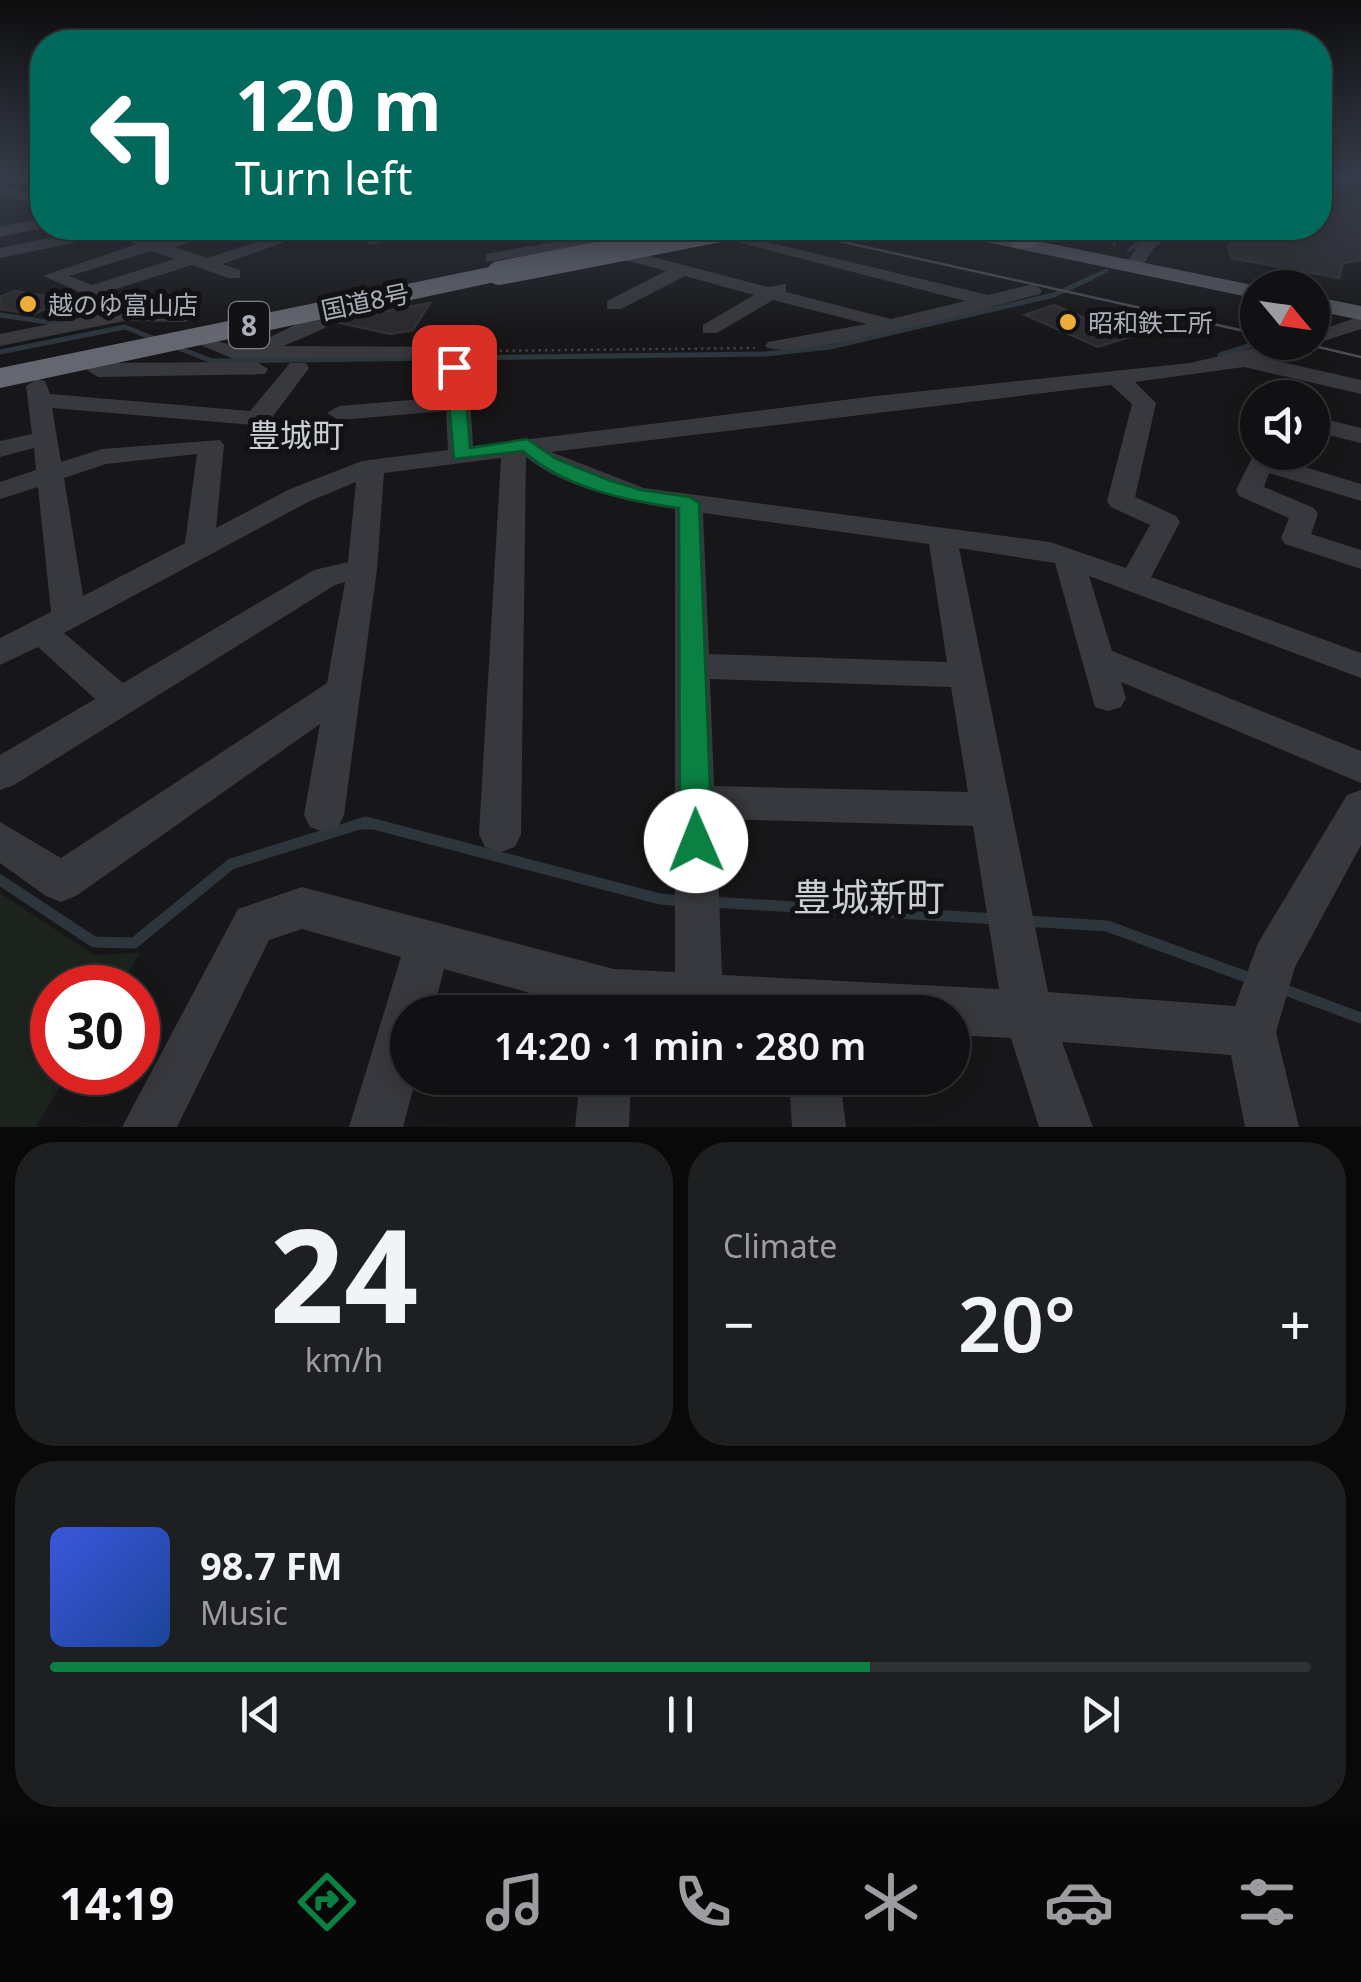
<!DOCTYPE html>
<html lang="en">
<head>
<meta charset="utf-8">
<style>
  :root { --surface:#111113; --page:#1e1f21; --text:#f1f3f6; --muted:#9c9da0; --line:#303133; --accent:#0b8043 }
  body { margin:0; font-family:"Noto Sans","Noto Sans JP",sans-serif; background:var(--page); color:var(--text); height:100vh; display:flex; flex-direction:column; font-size:38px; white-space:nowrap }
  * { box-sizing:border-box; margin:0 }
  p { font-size:32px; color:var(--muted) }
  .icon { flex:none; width:55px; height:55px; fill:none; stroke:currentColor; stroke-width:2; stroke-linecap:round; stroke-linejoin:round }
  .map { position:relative; height:1127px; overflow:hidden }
  .panel { display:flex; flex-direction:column; gap:15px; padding:15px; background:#09090a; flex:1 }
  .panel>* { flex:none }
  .guide { position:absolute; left:30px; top:30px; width:1302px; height:210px; border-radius:40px; box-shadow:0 5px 25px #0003,0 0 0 2px var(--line); background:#00695c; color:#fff; overflow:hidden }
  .needle { width:65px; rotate:119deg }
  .tools { position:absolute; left:1240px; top:270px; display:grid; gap:20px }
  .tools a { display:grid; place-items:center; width:90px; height:90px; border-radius:50%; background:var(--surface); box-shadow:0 5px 25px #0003,0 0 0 2px var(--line); font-size:50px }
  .speed { position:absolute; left:30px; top:965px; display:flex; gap:20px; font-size:50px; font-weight:700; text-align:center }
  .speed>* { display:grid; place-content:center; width:130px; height:130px; border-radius:50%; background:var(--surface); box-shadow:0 5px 25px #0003,0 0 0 2px var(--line); line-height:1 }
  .speed .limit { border:15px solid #d22; background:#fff; color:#111 }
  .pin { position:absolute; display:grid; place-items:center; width:85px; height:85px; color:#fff; margin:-42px; border-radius:20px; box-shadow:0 5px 15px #0006 }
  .me { position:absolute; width:110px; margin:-55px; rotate:359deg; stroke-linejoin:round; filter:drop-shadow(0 0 8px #0008) }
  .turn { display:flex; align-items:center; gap:35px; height:210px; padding:0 40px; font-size:45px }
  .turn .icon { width:130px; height:130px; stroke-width:2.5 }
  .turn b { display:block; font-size:70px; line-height:85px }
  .big { font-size:75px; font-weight:600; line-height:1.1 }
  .panel .tile { flex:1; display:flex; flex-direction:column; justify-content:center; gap:15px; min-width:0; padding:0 35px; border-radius:40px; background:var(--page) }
  .panel .dial { align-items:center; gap:0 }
  .dial b { font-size:130px; line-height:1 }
  .song { display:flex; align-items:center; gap:30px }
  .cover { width:120px; height:120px; border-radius:15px; background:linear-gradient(135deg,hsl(230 70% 55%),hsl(220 70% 35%)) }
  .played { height:10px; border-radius:5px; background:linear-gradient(90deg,var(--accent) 65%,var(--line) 65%) }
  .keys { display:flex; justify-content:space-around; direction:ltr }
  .heat { display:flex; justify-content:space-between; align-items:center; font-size:55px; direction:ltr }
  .panel .tiles { flex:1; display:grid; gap:15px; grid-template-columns:1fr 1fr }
  .tile:last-child { grid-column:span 2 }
  .trip { position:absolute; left:390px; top:995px; width:580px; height:100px; border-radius:50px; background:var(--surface); box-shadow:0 5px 25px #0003,0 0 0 2px var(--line); font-weight:600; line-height:100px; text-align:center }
  .tabs { display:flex; height:160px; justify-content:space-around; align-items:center; background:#070708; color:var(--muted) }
  .tabs .icon { width:70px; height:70px }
  .tabs .on { color:var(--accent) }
  .tabs b { font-size:45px; color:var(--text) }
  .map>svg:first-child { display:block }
  .built { fill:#232326 }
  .green { fill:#1d241e }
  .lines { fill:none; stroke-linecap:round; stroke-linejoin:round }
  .stream-far3 { stroke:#2d363d; stroke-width:4 }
  .stream-far2 { stroke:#2d363d; stroke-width:5 }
  .stream-far1 { stroke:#2d363d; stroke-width:9 }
  .stream { stroke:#2d363d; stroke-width:11 }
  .building { fill:#2a2a2d; stroke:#313135; stroke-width:2.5 }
  .path { stroke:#3e4045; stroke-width:2.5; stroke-dasharray:2.5 4; stroke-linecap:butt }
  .minor { fill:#38393e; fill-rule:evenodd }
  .major { fill:#54565d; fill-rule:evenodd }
  .highway { fill:#64676f; fill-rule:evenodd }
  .tram { stroke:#4b4d53; stroke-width:2.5 }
  .highway-bridge { stroke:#64676f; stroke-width:24 }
  .route { fill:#0b8043; stroke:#07532c; stroke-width:2.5 }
  .poi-dot { fill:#eeac3a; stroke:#121214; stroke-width:4 }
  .labels { text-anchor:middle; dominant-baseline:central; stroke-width:10; stroke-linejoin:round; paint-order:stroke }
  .far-street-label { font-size:25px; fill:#aaafb9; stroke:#121214 }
  .far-poi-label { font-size:25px; fill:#aaafb9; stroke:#121214; text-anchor:start }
  .shield { fill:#121214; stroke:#7c8088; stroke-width:2.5 }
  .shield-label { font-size:28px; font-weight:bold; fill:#aaafb9 }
  .neighbourhood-label { font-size:32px; fill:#caced5; stroke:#121214 }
  .near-neighbourhood-label { font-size:38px; fill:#caced5; stroke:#121214 }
</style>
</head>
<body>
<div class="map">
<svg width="1361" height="1127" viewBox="0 0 1361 1127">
  <rect width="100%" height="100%" fill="#171719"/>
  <path class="built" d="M1344 186 1361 190V258L1264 228H1320V193Z"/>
  <path class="green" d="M0 893 94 955 140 953 119 987 52 988V1072L68 1073 36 1127H0Z"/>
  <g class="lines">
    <path class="stream-far3" d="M1129 250 1158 228
      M1086 280 1106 271"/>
    <path class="stream-far2" d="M0 315 60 324
      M173 346 212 361 765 354 830 347 1054 295 1091 278
      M0 352 125 327 160 341
      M1220 355 1261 342"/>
    <path class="stream-far1" d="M358 825H376"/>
    <path class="stream" d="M366 822 660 899 682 901
      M0 880 94 942 134 943 231 864 366 822
      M711 902 997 919
      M1026 921 1107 926 1252 979
      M1280 988 1361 1018"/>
  </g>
  <path class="building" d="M1361 203V260L1343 263 1339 278 1231 258 1228 247 1240 228H1261L1296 238 1320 229V218Z
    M14 291 67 299 34 314 0 309V297Z
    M430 303 413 330 390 334 340 323 347 319Z
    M1054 305 1129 337 1098 347 1025 315Z"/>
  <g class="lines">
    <path class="path" d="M1113 245 1137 228
      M480 351 755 348"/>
    <path class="minor" d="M1345 181 1350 182V188L1320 193V185Z
      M0 184 42 198V207L0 193Z
      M42 218 43 228 0 237V227Z
      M99 228H132L130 231 159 241 206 228H230L228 231 175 247 207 258 301 228H324L223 264 240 270V278H228L192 265 91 297 43 276 137 244 112 235 0 258V248ZM151 251 175 259 92 285 69 276Z
      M339 228H359L360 229 352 234Z
      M412 228H444L370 245 362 240Z
      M513 228H538L576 237 630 228H662L660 231 599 243 768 287 786 284V292L891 319 965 301 687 229 709 228 988 295 1033 284 1042 290 1040 294C1001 304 785 365 765 346L768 342 867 324 773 300 717 333H703V325L754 295 685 276 621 309H607V301L666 271 576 247 486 262V254L554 242Z
      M1164 228H1182L1153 249 1140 270H1128L1125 266 1140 242Z
      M347 299 357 305C337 326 309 335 283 346L467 347 473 446 876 396 1190 363 1280 342H1312V333L1361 316V329L1269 359 1361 380V394L1244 367 1135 382 1156 403 1135 497 1176 516 1180 522 1151 577 1361 653V678L1089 576 1112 651 1361 751V783L1121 682 1126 698 1121 707 1108 711 1095 707 1055 563 959 548 1048 992 1235 1006 1258 943 1347 795 1361 790V845L1295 967 1276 1032 1299 1127H1245L1231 1055 1062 1042 1093 1127H1039L1011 1038 952 1035V1012H598L444 969 433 1012H408V1078H416L403 1127H349L401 957 302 929 269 940 177 1127H122L238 909 302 887 614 969 675 972V509C630 503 562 487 526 457L521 834 515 847 500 852 485 847 479 834 501 458 384 473 377 569 344 815 338 827 324 832 310 827 304 815 320 724 76 896 61 902 46 896 0 863V822L61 858 327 683 345 582 335 585 14 785 0 790V755L95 699 38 647 0 665V638L51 612 38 487 0 499V482L36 470 34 448 0 457V441L32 434 26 386 37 379 45 381 50 394 250 411 290 363H306L309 368 271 419 253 425 52 408 61 462 102 449 220 440 224 445 216 528 290 489 362 461 448 450 446 411 339 420 327 413 339 406 446 397 447 357 234 359 193 342 203 336 236 347 252 346ZM1111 385 1132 404 1107 501 1111 507 1150 525 1126 568 1050 542 644 488 551 452ZM197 454 185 543 83 596 64 478 106 464ZM356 482 348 562 314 570 123 683 64 633 310 501ZM703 513 929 544 947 662 709 654ZM710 679 951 687 968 792 714 786ZM716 819 973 826 999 989 722 975Z
      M124 309 185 310 195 316 185 322 124 321 0 346V334Z
      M257 362 268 369 265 374 98 377 87 370 98 363Z
      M1312 416 1361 428V443L1312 431Z
      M1258 446V452H1277L1275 458 1361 484V501L1269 473 1264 487 1314 508 1318 514 1311 534 1361 550V569L1285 544 1281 538 1289 518 1239 496 1236 490Z
      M580 1078H631L629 1127H575Z
      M789 1078H840L846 1127H792Z"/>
    <path class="major" d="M937 228H974L1267 288H1258V299L947 234Z
      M1312 296 1361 306V320L1312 310Z"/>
    <path class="highway" d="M1031 228H1059L1032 248H1014L1010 243Z
      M499 265 512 273 509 279 0 388V368Z"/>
    <path class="tram" d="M780 228 1258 334
      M1297 342 1361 357"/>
    <path class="highway-bridge" d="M499 273 731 228"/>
  </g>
  <linearGradient id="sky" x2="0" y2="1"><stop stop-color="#0d0d0e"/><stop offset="0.53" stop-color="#363c49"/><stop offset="1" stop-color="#363c49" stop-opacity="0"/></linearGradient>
  <rect width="1361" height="334" fill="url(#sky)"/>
  <path class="route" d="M454 362 463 367 470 448 527 439 556 459 608 480 641 490 689 497 699 503 712 841 707 851 696 855 685 851 680 841 679 508C624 500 565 488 523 451L454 459 446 367Z"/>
  <g class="poi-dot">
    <circle cx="28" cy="304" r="10"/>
    <circle cx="1068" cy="322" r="10"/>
  </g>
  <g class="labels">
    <g class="far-street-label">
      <text transform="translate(365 301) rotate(-12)">国道8号</text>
    </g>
    <g class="far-poi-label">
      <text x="48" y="304">越のゆ富山店</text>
      <text x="1088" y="322">昭和鉄工所</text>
    </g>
    <rect class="shield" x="229" y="302" width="40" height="46" rx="8"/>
    <g class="shield-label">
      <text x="249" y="325">8</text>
    </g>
    <g class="neighbourhood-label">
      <text x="296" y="434">豊城町</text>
    </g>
    <g class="near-neighbourhood-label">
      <text x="869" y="896">豊城新町</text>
    </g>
  </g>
</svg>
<div class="tools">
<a><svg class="needle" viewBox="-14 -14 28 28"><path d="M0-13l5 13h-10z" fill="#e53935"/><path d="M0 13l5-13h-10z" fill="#9c9da0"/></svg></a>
<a><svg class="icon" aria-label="sound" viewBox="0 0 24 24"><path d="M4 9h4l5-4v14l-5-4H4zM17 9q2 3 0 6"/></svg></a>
</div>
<div class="speed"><div class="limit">30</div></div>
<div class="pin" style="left:454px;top:367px;background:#d93025"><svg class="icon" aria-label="arrive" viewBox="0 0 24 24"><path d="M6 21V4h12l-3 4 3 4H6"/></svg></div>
<svg class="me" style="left:696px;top:841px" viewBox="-20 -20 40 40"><circle r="19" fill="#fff"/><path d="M0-13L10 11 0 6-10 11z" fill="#0b8043"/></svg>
<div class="trip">14:20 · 1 min · 280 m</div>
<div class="guide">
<div class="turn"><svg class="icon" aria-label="left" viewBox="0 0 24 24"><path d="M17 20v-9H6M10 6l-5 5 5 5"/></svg><div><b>120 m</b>Turn left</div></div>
</div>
</div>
<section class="panel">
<div class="tiles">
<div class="tile dial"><b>24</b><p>km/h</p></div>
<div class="tile"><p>Climate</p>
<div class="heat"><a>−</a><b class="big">20°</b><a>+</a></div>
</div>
<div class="tile">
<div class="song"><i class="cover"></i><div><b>98.7 FM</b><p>Music</p></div></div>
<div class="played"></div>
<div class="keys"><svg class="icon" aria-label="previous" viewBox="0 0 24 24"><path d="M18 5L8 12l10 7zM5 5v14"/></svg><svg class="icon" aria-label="pause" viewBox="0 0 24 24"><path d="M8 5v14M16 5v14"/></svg><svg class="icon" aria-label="next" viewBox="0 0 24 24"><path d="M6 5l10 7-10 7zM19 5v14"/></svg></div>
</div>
</div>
</section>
<nav class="tabs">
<b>14:19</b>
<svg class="icon on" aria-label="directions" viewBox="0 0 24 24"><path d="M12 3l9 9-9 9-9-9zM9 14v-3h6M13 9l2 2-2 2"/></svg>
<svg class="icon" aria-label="music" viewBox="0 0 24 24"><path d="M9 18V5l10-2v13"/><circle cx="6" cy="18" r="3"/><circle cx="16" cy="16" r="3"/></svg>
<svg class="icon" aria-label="phone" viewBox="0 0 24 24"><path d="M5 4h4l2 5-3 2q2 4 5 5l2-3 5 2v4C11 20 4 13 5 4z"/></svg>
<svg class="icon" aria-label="climate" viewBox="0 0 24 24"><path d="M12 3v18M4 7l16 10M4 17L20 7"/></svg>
<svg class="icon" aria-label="car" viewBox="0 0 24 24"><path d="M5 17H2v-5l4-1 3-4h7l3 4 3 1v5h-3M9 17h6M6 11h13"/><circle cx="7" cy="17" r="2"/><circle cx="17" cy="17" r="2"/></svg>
<svg class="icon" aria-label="filters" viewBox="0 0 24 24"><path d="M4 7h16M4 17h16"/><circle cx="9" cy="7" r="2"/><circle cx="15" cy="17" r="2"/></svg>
</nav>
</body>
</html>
